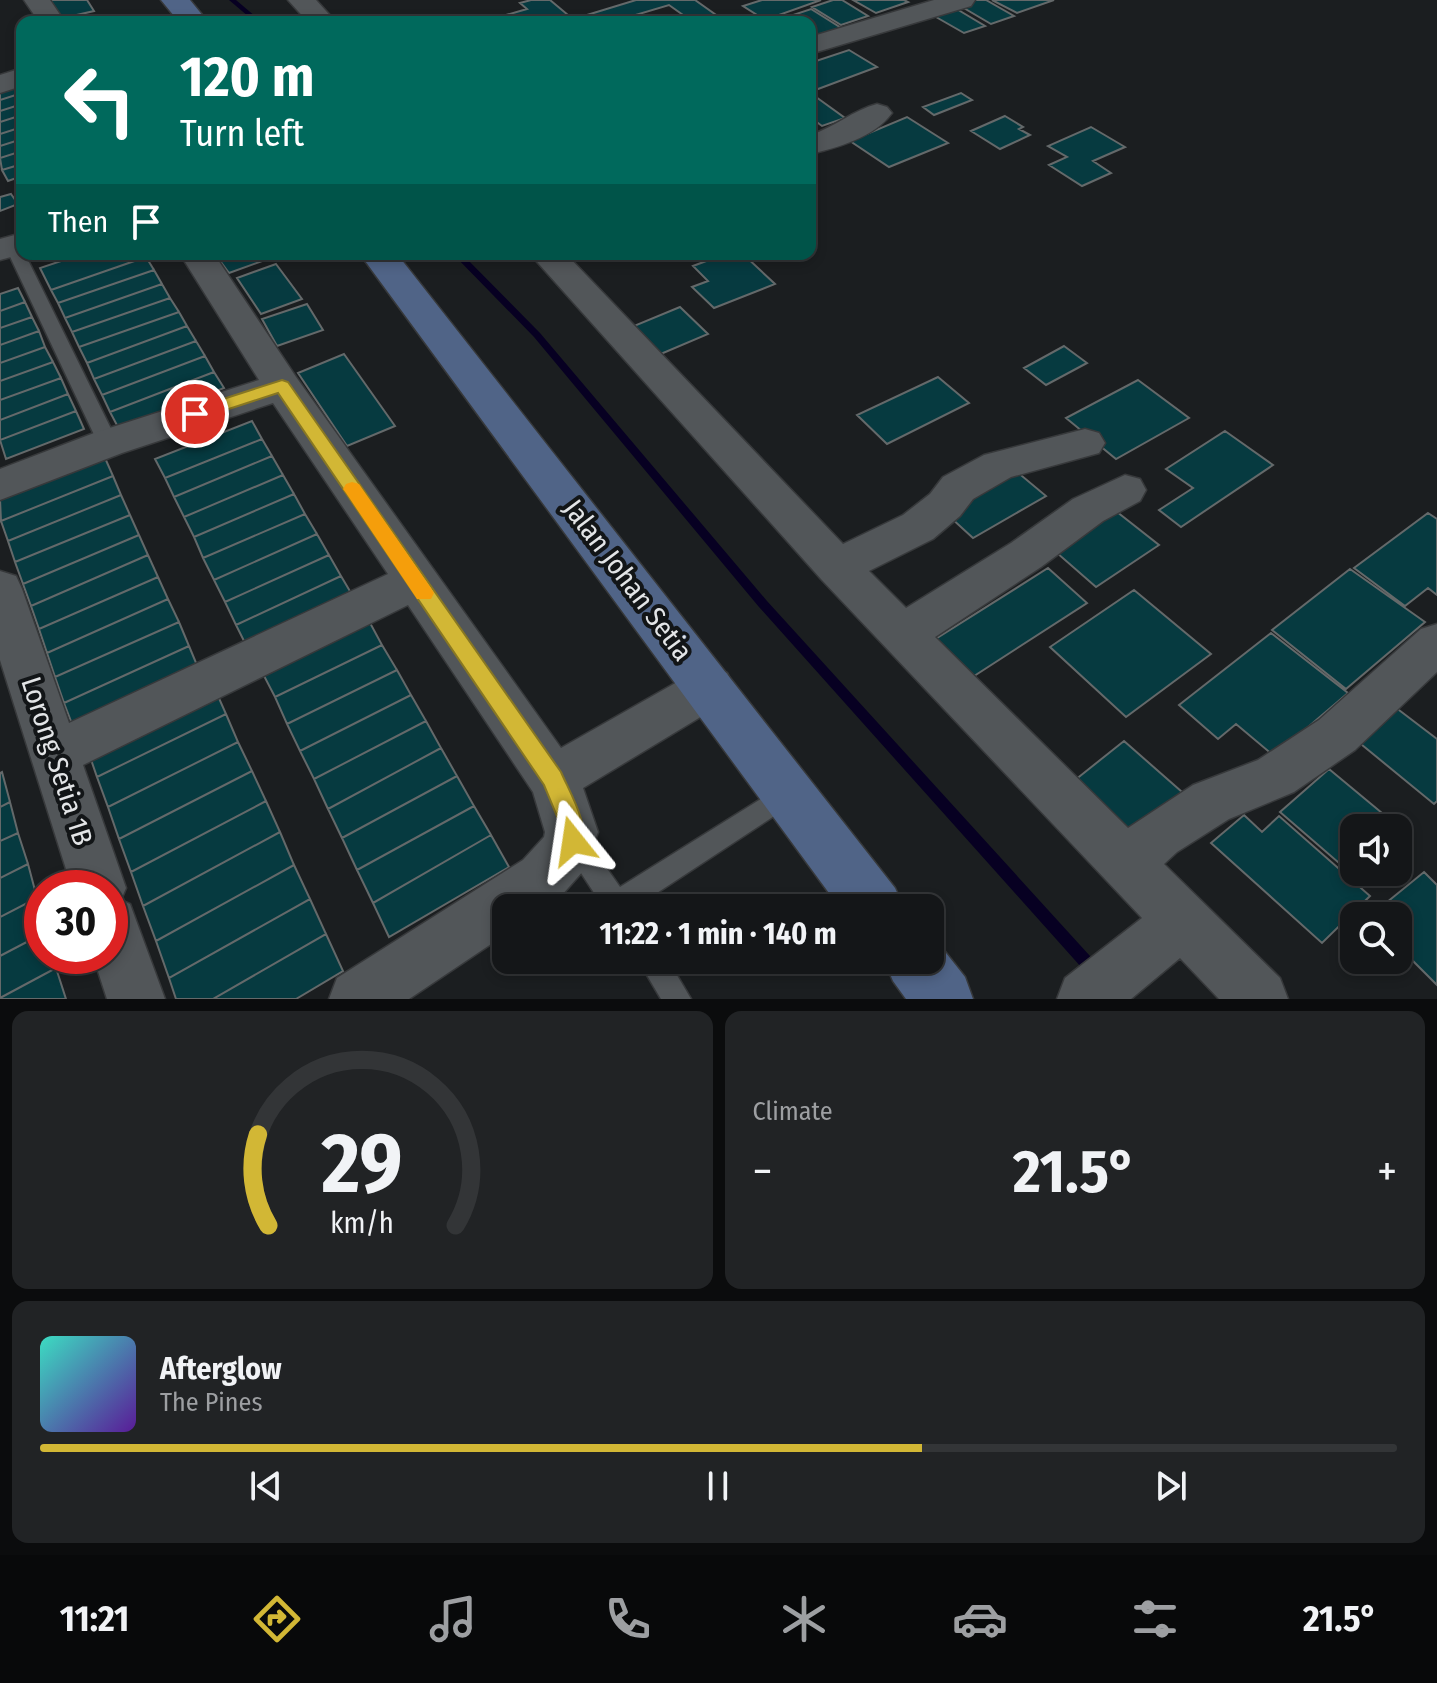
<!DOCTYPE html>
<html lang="en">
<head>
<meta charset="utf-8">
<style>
  :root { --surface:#141618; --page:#212325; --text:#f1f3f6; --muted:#9d9fa2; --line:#333537; --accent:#d2b735 }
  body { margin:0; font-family:"Fira Sans Condensed",sans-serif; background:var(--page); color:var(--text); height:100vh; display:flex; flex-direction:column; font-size:30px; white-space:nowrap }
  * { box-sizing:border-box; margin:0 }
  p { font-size:26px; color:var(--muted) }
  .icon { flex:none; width:44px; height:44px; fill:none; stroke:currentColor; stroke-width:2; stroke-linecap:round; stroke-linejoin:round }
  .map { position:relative; height:999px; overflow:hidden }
  .sheet { display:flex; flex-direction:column; gap:12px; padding:12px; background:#0b0c0d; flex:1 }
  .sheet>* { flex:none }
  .top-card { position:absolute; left:16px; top:16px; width:800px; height:244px; border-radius:16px; box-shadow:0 4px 12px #0003,0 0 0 2px var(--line); background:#00695c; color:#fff; overflow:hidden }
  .tools { position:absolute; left:1340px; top:814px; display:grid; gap:16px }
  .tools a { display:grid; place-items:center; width:72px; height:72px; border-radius:16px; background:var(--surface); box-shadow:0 4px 12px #0003,0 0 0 2px var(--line); font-size:40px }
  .speed { position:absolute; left:24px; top:870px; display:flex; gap:16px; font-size:40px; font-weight:700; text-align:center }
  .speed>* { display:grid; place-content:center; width:104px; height:104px; border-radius:50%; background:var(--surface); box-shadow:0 4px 12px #0003,0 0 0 2px var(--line); line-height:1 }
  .speed .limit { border:12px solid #d22; background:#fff; color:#111 }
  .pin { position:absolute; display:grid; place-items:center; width:68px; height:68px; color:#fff; margin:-34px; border:4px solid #fff; border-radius:50%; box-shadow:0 2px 8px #0007 }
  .me { position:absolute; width:88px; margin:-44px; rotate:345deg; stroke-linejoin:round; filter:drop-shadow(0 0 6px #0008) }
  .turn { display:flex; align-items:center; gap:28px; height:168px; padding:0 32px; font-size:36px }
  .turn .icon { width:104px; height:104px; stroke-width:2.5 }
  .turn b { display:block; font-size:56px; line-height:68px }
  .then { display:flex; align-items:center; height:76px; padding:0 32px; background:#0003; gap:16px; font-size:30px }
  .big { font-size:60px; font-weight:700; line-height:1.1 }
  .sheet .widget { flex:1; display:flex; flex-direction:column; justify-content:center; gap:12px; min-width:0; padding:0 28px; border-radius:16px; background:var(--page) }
  .sheet .dial { align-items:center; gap:0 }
  .dial svg { height:208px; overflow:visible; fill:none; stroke:var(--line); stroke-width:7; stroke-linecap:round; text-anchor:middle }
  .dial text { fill:var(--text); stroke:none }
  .song { display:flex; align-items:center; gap:24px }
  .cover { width:96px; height:96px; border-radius:12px; background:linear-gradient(135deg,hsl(170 70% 55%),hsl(270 70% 35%)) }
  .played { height:8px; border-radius:4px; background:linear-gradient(90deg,var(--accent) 65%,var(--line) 65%) }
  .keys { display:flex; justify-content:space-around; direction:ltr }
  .heat { display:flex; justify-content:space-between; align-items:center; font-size:44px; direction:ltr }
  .sheet .tiles { flex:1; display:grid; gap:12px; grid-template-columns:1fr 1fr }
  .widget:last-child { grid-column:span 2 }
  .trip { position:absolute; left:492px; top:894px; width:452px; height:80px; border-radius:16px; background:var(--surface); box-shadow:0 4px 12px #0003,0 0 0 2px var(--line); font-weight:700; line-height:80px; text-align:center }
  .dock { display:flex; height:128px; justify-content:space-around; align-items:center; background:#08090a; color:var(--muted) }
  .dock .icon { width:56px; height:56px }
  .dock .active { color:var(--accent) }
  .dock b { font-size:36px; color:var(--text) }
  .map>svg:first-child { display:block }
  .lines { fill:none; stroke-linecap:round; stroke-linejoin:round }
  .stream { fill:#070022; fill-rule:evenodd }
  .building { fill:#063a40; stroke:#64696a; stroke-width:2 }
  .lane-casing { stroke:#37393b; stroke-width:3 }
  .street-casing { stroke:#37393b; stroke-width:3 }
  .secondary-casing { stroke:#37393b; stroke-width:3 }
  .lane { fill:#525659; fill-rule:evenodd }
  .street { fill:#525659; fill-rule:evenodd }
  .secondary { fill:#506487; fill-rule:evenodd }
  .route { fill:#d2b735; stroke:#872; stroke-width:2 }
  .slow { fill:#f59e0b }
  .labels { text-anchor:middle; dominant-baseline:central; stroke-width:8; stroke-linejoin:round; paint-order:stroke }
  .street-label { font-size:28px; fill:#e3e5e7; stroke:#121517 }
</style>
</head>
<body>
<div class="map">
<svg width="1437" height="999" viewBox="0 0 1437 999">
  <rect width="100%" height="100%" fill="#1b1e20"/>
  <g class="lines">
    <path class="stream" d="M229 0H236L262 22H255Z
      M453 254H462L540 333 767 601 1100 967 1102 972 1100 977 1095 979 1090 977 759 607 534 337Z"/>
  </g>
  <path class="building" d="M47 0H87L94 11 59 19Z
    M531 0H550L568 15 543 22H482L527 9 520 3Z
    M636 0H695L726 22H693L669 5 612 22H564Z
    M762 0H821L765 20 743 6Z
    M833 0H842L868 16 841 25 812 7Z
    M853 0H904L908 2 876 13Z
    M968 0H986L1014 16 991 24 957 4Z
    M992 0H1054L1017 13Z
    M950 5 985 26 964 33 929 13Z
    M811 9 846 31 824 38 810 29V22H799L790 16Z
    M849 50 877 67 810 92V63Z
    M22 82V93L0 100V89Z
    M22 93V104L0 111V100Z
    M961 93 972 100 934 115 923 107Z
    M816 97 845 118 822 126 810 117V99Z
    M22 104V115L0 122V111Z
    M22 115V127L0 134V122Z
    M1005 116 1023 127 1019 129 1030 135 1000 149 971 131Z
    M907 117 948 143 889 167 850 141Z
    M22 127V139L0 146V134Z
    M1091 127 1125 147 1093 161 1111 173 1082 186 1049 165 1067 157 1048 146Z
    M22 139V151L0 158V146Z
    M22 151V164L2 170 0 158Z
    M22 164V176L8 181 2 170Z
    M11 194 18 204 0 211V197Z
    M82 254H144L146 257 51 290 40 268Z
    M215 254H265L268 259 229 273Z
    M725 254H743L775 284 714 308 692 287 708 281 693 266Z
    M146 257 154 270 58 303 51 290Z
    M276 264 302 299 261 314 237 278Z
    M154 270 162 284 65 318 58 303Z
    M162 284 170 298 72 332 65 318Z
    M18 288 25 302 0 311V294Z
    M170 298 179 312 79 347 72 332Z
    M25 302 32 317 0 328V311Z
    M307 304 323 330 277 346 262 319Z
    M680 307 708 334 656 356 629 328Z
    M179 312 187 326 87 363 79 347Z
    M32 317 39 331 0 345V328Z
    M187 326 196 341 94 379 87 363Z
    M39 331 45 347 0 363V345Z
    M196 341 205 356 102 395 94 379Z
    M1064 346 1087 363 1046 385 1024 368Z
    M45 347 53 362 0 381V363Z
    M344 354 395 426 347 446 298 373Z
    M205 356 214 372 110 412 102 395Z
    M53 362 61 378 0 400V381Z
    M214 372 224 388 119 429 110 412Z
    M938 377 969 403 887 444 857 415Z
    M61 378 68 394 0 420V400Z
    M1138 380 1189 418 1116 459 1066 418Z
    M68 394 76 411 0 440V420Z
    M76 411 84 429 6 459 0 440Z
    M252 421 262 439 165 478 155 459Z
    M1225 431 1273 465 1181 527 1159 510 1193 488 1166 469Z
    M262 439 272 456 174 497 165 478Z
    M272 456 283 475 184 517 174 497Z
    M105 458 113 476 1 521 0 499Z
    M1010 466 1046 496 973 538 938 506Z
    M283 475 294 494 194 537 184 517Z
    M113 476 121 495 8 541 1 521Z
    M294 494 305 514 203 558 194 537Z
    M121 495 130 515 15 562 8 541Z
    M1112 508 1159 545 1096 587 1049 546Z
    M1428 513 1437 519V595L1428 588 1405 606 1354 568Z
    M305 514 317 534 214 580 203 558Z
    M130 515 139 535 23 584 15 562Z
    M317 534 329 555 225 602 214 580Z
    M139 535 148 555 31 606 23 584Z
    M148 555 158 577 39 629 31 606Z
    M329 555 341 576 236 625 225 602Z
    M1048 568 1087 603 971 678 934 640Z
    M1350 569 1425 622 1346 689 1272 630Z
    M341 576 354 598 248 649 236 625Z
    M158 577 168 599 47 653 39 629Z
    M1134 590 1211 654 1126 717 1050 647Z
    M168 599 179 622 55 677 47 653Z
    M369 621 382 645 275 697 262 672Z
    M179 622 189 646 64 703 55 677Z
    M1271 633 1348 693 1274 756 1236 724 1218 739 1179 705Z
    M382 645 397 670 287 724 275 697Z
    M189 646 199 670 74 729 64 703Z
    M397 670 411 695 300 751 287 724Z
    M214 687 226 714 97 777 87 748Z
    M411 695 426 721 314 779 300 751Z
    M1395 707 1437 739V801L1434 804 1356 740Z
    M226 714 238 742 108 807 97 777Z
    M426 721 441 748 328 809 314 779Z
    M1124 741 1190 799 1131 850 1065 788Z
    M238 742 252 771 119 839 108 807Z
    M441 748 457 776 342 838 328 809Z
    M1329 769 1388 818 1377 828H1354V849L1339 863 1280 812Z
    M252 771 266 801 131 872 119 839Z
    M2 772 10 802 0 807V773Z
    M457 776 474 806 357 870 342 838Z
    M266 801 280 832 143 906 131 872Z
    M10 802 18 833 0 841V807Z
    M474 806 491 835 373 903 357 870Z
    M1244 815 1262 832 1279 816 1370 896 1322 943 1211 843Z
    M280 832 294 865 156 941 143 906Z
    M18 833 28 864 0 878V841Z
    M491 835 509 867 389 937 373 903Z
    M28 864 37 898 0 917V878Z
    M294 865 310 899 169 978 156 941Z
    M1424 872 1437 885V985L1398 946V916H1370Z
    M37 898 42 916V934L0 956V917Z
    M310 899 326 934 213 999H176L169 978Z
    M42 934V956H53L56 968 0 998V956Z
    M326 934 343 971 296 999H213Z
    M56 968 66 999H0V998Z"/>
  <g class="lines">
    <g class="lane-casing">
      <path id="lane" d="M13 241 21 246 22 254H25L118 443 115 448H101L98 443 5 246Z
        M788 782 797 785 800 793 797 801 634 908H604L560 841 564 833 573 829 582 833 620 887Z
        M638 960H668L691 999H661Z"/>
    </g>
    <g class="street-casing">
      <path id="street" d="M24 0H50L65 22H39Z
        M288 0H316L336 22H308Z
        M934 0H975L971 6 810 54V37Z
        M22 68V86L0 93V75Z
        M877 104 887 107 892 113C875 137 837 148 810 154V135C834 128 853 110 877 104Z
        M22 233V254L0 260V239Z
        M180 254H214L296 377 561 748 693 673 710 667 727 673 734 687 727 701 583 788 598 832 584 870 561 896 544 908H506V934L409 999H329L337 978 523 860 544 837 545 832 533 792 408 605 83 765 126 888 121 900 130 904 165 999H107L93 956H110V888H72L0 660V571L16 576 22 589 69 723 388 574 273 403 122 453 0 500V469L94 433 259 380Z
        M530 254H566L843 544 903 515 930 494 943 477 984 455 1085 429 1099 433 1105 443 1099 453 1011 477 973 499 960 516 933 539 869 571 906 608 1011 543 1073 499 1125 475 1140 479 1146 490 1140 501 1103 521 1041 567 935 637 1128 828 1193 785 1258 760 1319 720 1421 629 1437 624V672L1355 750 1294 792 1229 819 1177 852 1164 864 1280 978 1288 999H1219L1180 958 1131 999H1057L1065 978 1142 918 821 579Z"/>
    </g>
    <g class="secondary-casing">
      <path id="secondary" d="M161 0H190L208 22H179Z
        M360 254H397L895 888 904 908H840Z
        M930 937 935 939 965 977 973 999H906L893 981 884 960H930Z"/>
    </g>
    <use href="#lane" class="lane"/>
    <use href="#street" class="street"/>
    <use href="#secondary" class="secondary"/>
  </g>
  <path class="route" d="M282 380 288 382 561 772C570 793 591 827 581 849L573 852 565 849 559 821 544 785 278 393 195 420 186 414 189 410Z"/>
  <path class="slow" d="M352 482 359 484 431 588 434 593 431 599H417L346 493 343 489 346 484Z"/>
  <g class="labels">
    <g class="street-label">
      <text transform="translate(628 580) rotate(53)">Jalan Johan Setia</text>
      <text transform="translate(57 761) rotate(72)">Lorong Setia 1B</text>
    </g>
  </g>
</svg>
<div class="tools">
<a><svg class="icon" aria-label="sound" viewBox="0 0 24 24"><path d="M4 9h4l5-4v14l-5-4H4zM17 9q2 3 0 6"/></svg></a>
<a><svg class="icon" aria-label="search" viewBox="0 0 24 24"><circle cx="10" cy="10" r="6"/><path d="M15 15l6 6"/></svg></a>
</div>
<div class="speed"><div class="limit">30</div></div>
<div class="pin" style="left:195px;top:414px;background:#d93025"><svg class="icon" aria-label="arrive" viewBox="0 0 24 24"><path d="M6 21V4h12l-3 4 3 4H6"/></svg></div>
<svg class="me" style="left:573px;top:841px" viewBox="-20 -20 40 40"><path d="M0-17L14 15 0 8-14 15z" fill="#d2b735" stroke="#fff" stroke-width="4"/></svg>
<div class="trip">11:22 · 1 min · 140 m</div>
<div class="top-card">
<div class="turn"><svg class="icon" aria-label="left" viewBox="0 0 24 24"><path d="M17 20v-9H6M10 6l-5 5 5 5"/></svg><div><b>120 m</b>Turn left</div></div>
<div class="then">Then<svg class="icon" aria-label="arrive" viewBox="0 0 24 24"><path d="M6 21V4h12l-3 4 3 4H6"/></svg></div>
</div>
</div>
<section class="sheet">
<div class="tiles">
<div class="widget dial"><svg viewBox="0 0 100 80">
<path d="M14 69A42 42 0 1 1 86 69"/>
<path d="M14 69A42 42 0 0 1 10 34" stroke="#d2b735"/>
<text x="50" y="56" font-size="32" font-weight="700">29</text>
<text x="50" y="72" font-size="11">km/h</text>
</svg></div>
<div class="widget"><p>Climate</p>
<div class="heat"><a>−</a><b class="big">21.5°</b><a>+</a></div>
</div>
<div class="widget">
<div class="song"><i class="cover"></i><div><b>Afterglow</b><p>The Pines</p></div></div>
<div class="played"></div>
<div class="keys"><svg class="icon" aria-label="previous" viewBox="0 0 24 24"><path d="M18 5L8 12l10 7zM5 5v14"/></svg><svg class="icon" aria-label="pause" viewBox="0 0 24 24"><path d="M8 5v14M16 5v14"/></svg><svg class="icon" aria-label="next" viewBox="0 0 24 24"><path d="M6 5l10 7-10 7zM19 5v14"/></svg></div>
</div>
</div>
</section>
<nav class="dock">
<b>11:21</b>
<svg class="icon active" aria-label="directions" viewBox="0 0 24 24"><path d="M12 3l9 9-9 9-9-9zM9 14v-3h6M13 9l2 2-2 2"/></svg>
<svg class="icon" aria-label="music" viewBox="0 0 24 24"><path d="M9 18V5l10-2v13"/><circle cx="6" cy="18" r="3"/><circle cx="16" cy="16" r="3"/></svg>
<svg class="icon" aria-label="phone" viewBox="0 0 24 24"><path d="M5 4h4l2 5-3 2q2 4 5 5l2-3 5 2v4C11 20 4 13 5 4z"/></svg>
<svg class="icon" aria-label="climate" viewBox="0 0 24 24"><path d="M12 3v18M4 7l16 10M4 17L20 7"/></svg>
<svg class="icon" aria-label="car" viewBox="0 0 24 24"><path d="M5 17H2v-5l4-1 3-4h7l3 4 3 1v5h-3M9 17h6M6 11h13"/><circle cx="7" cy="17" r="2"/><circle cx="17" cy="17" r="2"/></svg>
<svg class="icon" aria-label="filters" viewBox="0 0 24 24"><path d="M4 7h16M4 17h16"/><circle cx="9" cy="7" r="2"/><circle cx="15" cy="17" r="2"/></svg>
<b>21.5°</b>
</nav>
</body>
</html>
